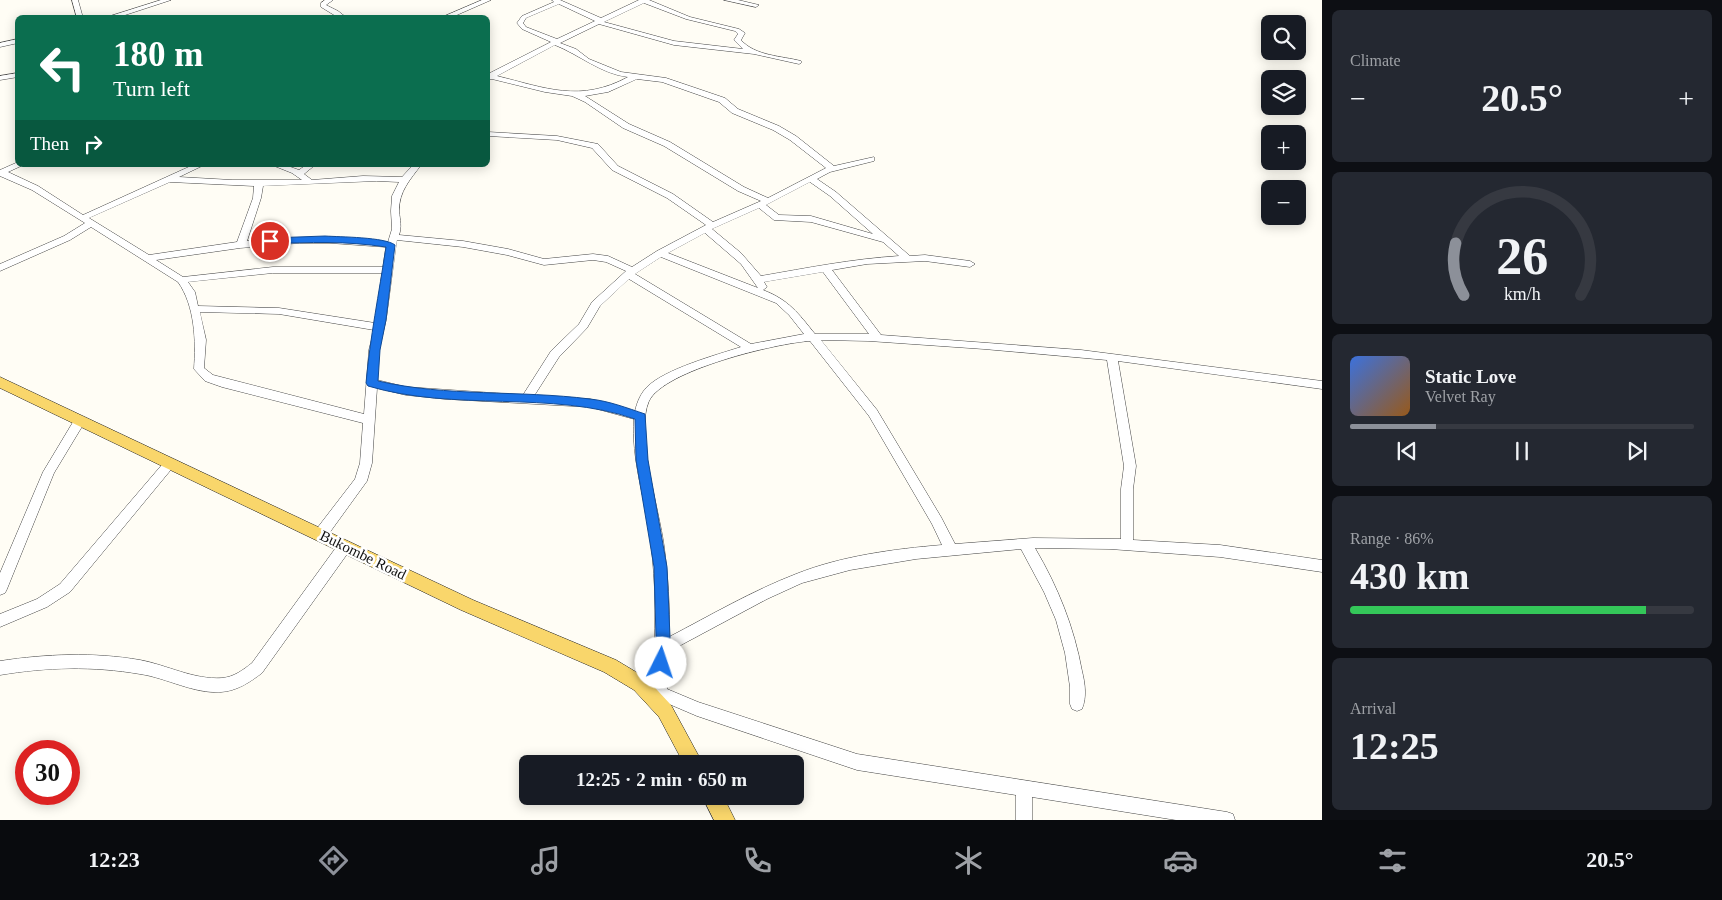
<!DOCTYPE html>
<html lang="en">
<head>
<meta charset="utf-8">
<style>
  :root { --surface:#171b24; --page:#242831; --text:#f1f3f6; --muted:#9ea1a6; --line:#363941; --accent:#8c9099 }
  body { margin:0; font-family:Georgia,serif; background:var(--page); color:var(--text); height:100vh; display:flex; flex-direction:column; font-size:19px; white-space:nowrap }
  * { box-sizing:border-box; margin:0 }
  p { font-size:16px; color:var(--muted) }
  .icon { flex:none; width:28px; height:28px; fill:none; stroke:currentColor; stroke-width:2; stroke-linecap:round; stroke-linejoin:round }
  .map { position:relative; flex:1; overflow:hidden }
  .sheet { display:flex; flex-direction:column; gap:10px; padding:10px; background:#0d0f14; width:400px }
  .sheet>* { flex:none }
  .hud { position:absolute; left:15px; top:15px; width:475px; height:152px; border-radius:8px; box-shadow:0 2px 12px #0003; background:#0b6e4f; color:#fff; overflow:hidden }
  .fabs { position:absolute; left:1261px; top:15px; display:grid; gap:10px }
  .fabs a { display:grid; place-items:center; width:45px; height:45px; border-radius:8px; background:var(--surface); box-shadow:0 2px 12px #0003; font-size:25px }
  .speed { position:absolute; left:15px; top:740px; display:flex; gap:10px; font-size:25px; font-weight:700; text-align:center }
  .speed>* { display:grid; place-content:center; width:65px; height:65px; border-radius:50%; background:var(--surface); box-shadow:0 2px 12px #0003; line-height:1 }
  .speed .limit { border:8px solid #d22; background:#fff; color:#111 }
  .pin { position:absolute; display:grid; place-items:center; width:42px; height:42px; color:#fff; margin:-21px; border:2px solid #fff; border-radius:50%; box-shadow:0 1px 5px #0007 }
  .me { position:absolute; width:55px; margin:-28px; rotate:4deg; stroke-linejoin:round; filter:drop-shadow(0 0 4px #0008) }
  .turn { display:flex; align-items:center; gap:18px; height:105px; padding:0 15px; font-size:22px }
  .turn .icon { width:65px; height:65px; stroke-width:2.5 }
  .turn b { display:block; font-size:35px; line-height:42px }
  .then { display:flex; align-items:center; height:48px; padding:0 15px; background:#0003; gap:10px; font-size:19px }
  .big { font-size:38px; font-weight:800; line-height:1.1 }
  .sheet .widget { flex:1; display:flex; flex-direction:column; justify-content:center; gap:8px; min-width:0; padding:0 18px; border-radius:8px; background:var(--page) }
  .sheet .dial { align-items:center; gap:0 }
  .dial svg { height:130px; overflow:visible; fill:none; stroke:var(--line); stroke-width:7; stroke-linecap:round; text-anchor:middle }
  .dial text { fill:var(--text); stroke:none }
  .song { display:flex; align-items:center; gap:15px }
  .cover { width:60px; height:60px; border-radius:8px; background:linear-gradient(135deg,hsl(220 70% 55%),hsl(30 70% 35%)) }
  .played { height:5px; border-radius:2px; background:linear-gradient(90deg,var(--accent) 25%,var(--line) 25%) }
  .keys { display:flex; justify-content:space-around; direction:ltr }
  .heat { display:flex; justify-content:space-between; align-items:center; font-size:28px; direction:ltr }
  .charge { height:8px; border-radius:4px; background:linear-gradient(90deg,#34c759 86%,var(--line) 0) }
  .trip { position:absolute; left:519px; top:755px; width:285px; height:50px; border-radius:8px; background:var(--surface); box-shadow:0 2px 12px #0003; font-weight:800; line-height:50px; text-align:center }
  .tabs { display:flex; height:80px; justify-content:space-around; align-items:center; background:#090b0e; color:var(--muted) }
  .tabs .icon { width:35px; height:35px }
  .tabs .current { color:var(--accent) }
  .tabs b { font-size:22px; color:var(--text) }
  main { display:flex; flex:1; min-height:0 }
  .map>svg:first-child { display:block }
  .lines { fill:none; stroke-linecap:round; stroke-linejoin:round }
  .minor-casing { stroke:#444; stroke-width:1 }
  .major-casing { stroke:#222; stroke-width:1 }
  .minor { fill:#fff; fill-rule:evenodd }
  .major { fill:#f9d66b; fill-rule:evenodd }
  .route { fill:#1a73e8; stroke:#114b97 }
  .labels { text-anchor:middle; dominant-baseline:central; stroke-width:5; stroke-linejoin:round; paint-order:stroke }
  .street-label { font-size:15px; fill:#111; stroke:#fff }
</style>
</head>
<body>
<main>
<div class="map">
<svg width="1322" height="820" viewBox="0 0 1322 820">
  <rect width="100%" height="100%" fill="#fffdf5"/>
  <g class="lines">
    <g class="minor-casing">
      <path id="minor" d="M72 0H78L83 18H77Z
        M161 0H171L116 18H104Z
        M325 0H333L326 5 338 11 347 18H339L321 7V3Z
        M482 0H491L450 18H440Z
        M552 0H560L601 18 639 0H649L690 17 739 29 745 33 741 40C755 56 782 56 801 61V63L799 64 754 54 674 45 599 24 560 43 576 49 589 59 621 72 666 78 725 98 738 109 779 126 796 136 834 166 874 157V161L830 172 817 179 836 192 910 256 925 255 970 261 975 264 970 267 925 261 867 264 832 270 881 335 1081 350 1322 381V389L1118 361 1136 466 1133 489V540L1220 545 1322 560V572L1220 557 1110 549 1035 548C1058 587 1074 627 1082 671 1085 683 1087 697 1082 709L1077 711 1072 709 1070 704V687L1065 653 1056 620 1044 592 1021 549 916 559 850 570 802 583 767 599 668 652 667 689 698 702 857 754 1227 812 1233 814 1235 820H1176L1032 797V820H1016V795L857 770 697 716 648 695 646 690 648 685 652 683C656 634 657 586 650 537 645 498 631 458 634 419L590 407 445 399 406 395 377 388 372 463 367 481 325 539 320 540 315 539 314 535 315 531 355 479 360 463 363 423 222 387 205 381 194 369C196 341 195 306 178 282L91 227 70 240 0 271V264L64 236 85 223 32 190 0 176V170L18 162V165L21 166 8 172 38 186 83 215 193 165H204L179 177 232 180H302L292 173 272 165H285L299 170 306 165H315L304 174 312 180 363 176 402 177 413 165H421C410 180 399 191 399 211 400 220 402 227 399 235L463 241 508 249 544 259 593 254 608 256 632 267 657 251 706 225 667 198 612 170 592 148 557 140 488 136V132L557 136 598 144 618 166 673 194 713 222 761 201 738 191 664 146 623 128 585 102 572 96 545 92 492 79 488 80V74L551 42 522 29 517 23 522 16 554 2ZM644 3 686 19 735 31 738 34 734 40 743 49 674 41 604 22ZM559 4 595 21 557 39 526 27 523 23 526 18ZM555 45C580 55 601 74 628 77 580 103 546 88 497 76ZM637 79 662 82 719 102 732 113 773 130 790 140 826 168 768 198 744 187 670 142 629 124 585 96 608 92ZM377 181 399 182 392 196 391 211 392 229 388 242 330 237 247 241 261 198 263 186ZM170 182 254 186 253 198 237 242 149 255 89 218ZM810 182 830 196 873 234 811 216 779 215 766 205ZM759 208 774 220 811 222 883 242 899 256C852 259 807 268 761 276L741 253 712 229ZM705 233 741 264 758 288 668 253ZM397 240 463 247 507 255 544 265 593 260 606 262 626 271 592 302 579 324 551 351 523 395 406 387 377 380 379 350 386 320ZM300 243H330L386 247 383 267H273L183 277 156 260 240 248ZM661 257 776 303 789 315 804 334 751 344 635 274ZM823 272 869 334H815C798 313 789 300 763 290L767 287 764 282ZM273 273H382L375 323 279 308 198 306 195 292 188 282ZM629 279 741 347C716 355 665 369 647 387 641 393 637 402 635 411L590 399 534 396 559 357 587 328 600 306ZM200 312 279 314 374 330 369 350 364 414 213 375 204 368 206 340ZM821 340 869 341 984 349 1107 360 1124 466 1121 489V539L1033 538 955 544 941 517 877 410ZM810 341 869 416 932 524 942 545C894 549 841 556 796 574 752 591 711 615 669 637 670 607 668 576 664 546 659 509 635 432 649 401 664 370 777 343 810 341Z
        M724 0H738L759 5 756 7Z
        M18 39V43L0 47V43Z
        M18 73V77L0 80V76Z
        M80 416 84 417 86 420 54 473 7 589 5 593 0 595V573L43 472 76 417Z
        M170 458 174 460 176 463 174 466 70 592 47 607 0 627V614L37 599 60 584 166 460Z
        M345 541 350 542 351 546 350 550 262 673C250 682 237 691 221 692 194 694 167 678 140 674 93 666 47 667 0 675V661C47 654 93 652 140 660 167 665 194 680 222 678 234 677 243 670 252 663L340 542Z"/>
    </g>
    <g class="major-casing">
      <path id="major" d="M0 377 473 600 616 660 646 678 671 705 703 764H684L659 717 634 690 604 672 461 610 0 388Z
        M702 796H723L735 820H714Z"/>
    </g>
    <use href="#minor" class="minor"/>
    <use href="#major" class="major"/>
  </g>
  <path class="route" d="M325 236C340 237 385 237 395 245L386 320 380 350 378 381C447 397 519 390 590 399 609 401 627 408 645 414L648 460 667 567 670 637 668 663 666 667 661 669 656 667 654 663 656 637 654 567 636 460 635 419C551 390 455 412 368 386L366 383C370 338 379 293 386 247 347 241 309 242 270 244L265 241 270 238Z"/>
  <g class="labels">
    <g class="street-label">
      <text transform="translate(363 555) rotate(26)">Bukombe Road</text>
    </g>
  </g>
</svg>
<div class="fabs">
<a><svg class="icon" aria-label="search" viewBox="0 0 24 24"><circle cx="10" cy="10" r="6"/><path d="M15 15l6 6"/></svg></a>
<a><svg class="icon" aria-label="layers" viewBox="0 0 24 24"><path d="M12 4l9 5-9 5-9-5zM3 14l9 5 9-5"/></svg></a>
<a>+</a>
<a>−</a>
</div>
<div class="speed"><div class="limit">30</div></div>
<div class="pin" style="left:270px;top:241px;background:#d93025"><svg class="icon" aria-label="arrive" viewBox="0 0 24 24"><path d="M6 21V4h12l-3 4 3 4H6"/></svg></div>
<svg class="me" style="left:661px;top:663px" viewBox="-20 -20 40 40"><circle r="19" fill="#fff"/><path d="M0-13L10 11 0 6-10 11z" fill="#1a73e8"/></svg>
<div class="trip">12:25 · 2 min · 650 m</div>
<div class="hud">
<div class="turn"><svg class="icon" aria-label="left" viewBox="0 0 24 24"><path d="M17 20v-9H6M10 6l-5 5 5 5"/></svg><div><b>180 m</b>Turn left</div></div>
<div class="then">Then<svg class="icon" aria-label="right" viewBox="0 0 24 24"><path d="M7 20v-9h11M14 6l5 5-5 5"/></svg></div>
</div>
</div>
<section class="sheet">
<div class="widget"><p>Climate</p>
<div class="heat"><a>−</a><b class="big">20.5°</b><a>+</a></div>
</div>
<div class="widget dial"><svg viewBox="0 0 100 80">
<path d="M14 69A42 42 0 1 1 86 69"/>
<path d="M14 69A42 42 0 0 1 9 37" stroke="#8c9099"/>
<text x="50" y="56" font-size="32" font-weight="700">26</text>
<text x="50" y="72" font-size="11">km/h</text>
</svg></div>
<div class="widget">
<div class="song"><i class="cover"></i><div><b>Static Love</b><p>Velvet Ray</p></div></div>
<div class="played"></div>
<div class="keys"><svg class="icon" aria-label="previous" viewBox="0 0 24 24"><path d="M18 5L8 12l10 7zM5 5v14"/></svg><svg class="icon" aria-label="pause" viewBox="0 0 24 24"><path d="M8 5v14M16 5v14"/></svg><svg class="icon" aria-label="next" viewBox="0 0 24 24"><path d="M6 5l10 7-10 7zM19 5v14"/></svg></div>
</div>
<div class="widget"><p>Range · 86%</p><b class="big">430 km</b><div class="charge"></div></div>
<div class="widget"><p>Arrival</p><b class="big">12:25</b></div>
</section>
</main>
<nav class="tabs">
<b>12:23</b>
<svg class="icon current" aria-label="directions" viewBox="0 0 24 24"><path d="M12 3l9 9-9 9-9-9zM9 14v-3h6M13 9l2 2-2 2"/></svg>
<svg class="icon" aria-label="music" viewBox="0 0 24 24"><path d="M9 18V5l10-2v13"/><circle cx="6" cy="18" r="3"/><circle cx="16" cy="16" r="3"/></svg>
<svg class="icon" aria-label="phone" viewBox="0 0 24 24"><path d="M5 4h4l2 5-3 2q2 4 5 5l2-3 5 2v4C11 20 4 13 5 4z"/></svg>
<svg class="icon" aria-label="climate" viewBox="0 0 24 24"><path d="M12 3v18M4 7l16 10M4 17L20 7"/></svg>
<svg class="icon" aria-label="car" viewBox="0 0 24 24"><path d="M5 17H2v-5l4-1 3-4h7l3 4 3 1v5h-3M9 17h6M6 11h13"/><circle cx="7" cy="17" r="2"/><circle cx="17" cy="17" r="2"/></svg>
<svg class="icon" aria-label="filters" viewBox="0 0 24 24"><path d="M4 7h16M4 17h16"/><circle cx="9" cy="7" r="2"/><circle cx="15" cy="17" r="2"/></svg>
<b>20.5°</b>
</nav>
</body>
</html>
